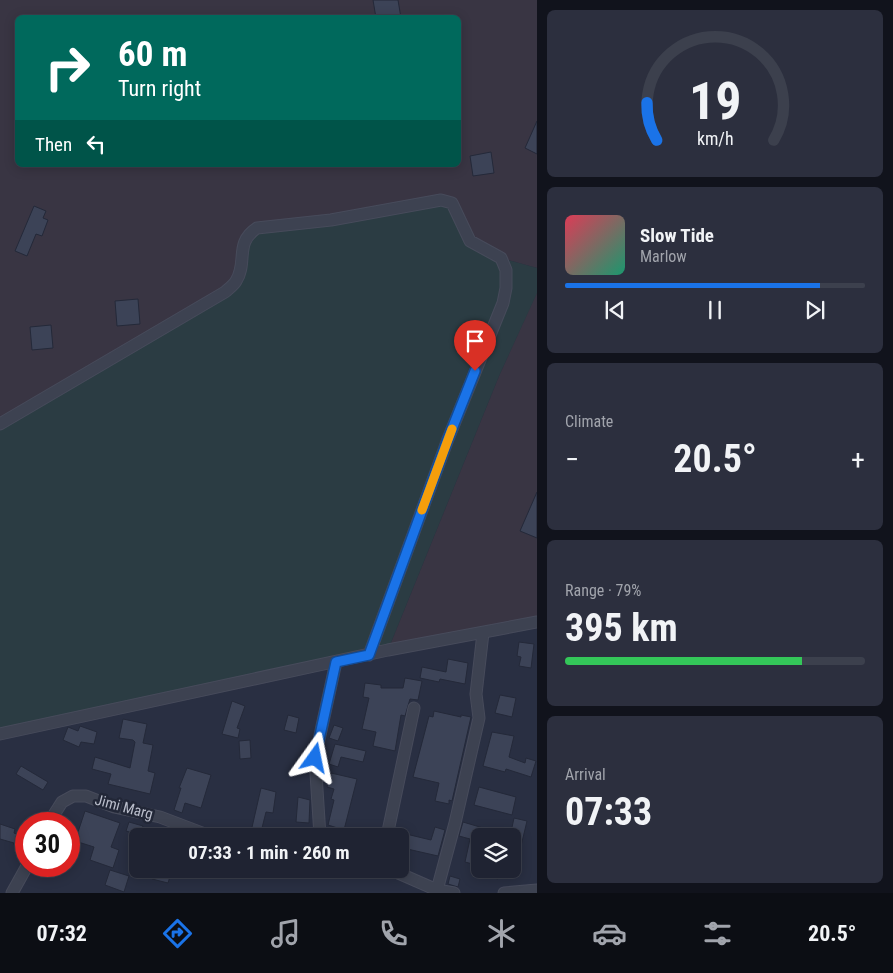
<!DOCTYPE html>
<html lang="en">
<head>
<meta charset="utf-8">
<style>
  :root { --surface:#1f2332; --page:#2c2f3e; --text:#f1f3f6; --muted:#a1a4ac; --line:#3c404d; --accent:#1a73e8 }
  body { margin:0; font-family:"Roboto Condensed",sans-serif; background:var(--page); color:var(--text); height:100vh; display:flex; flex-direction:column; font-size:19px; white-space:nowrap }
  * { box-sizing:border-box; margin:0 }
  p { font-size:16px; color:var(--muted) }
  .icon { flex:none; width:28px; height:28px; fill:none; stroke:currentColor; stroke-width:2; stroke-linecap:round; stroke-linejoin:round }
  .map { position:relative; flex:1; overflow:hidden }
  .side { display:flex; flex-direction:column; gap:10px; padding:10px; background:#11131c; width:356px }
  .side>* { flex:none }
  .guide { position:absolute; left:15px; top:15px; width:446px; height:152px; border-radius:8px; box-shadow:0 2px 12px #0003,0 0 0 1px var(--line); background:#00695c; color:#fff; overflow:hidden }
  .buttons { position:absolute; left:471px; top:828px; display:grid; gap:10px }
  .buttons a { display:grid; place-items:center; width:50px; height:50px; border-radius:8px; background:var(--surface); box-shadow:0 2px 12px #0003,0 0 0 1px var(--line); font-size:25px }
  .speed { position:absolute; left:15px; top:812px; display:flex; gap:10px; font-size:25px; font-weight:700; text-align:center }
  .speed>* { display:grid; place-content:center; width:65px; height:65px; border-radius:50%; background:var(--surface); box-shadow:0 2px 12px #0003,0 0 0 1px var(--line); line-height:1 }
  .speed .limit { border:8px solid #d22; background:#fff; color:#111 }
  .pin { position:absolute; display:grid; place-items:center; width:42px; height:42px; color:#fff; margin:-51px -21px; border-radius:50% 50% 50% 0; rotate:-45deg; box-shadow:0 0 5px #0007 }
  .pin .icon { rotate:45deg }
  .me { position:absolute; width:55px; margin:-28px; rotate:12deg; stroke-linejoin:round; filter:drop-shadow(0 0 4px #0008) }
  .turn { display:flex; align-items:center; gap:18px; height:105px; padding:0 20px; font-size:22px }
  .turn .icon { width:65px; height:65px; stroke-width:2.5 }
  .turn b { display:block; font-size:35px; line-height:42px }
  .then { display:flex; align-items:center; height:48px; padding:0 20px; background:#0003; gap:10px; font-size:19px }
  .big { font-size:38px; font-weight:700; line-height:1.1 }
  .side .widget { flex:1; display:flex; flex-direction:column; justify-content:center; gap:8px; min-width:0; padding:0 18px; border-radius:8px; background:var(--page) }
  .side .dial { align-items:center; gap:0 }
  .dial svg { height:130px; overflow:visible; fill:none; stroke:var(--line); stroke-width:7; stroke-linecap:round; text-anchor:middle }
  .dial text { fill:var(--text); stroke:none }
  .song { display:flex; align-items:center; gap:15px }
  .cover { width:60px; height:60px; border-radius:8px; background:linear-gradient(135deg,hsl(350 70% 55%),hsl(160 70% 35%)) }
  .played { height:5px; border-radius:2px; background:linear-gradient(90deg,var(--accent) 85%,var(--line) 85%) }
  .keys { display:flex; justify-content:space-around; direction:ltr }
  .heat { display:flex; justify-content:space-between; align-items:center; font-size:28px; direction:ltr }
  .charge { height:8px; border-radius:4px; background:linear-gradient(90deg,#34c759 79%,var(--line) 0) }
  .trip { position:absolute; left:129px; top:828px; width:280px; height:50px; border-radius:8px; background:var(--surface); box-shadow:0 2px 12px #0003,0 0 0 1px var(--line); font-weight:700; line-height:50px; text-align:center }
  .tabs { display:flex; height:80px; justify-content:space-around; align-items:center; background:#0c0e14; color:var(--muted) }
  .tabs .icon { width:35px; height:35px }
  .tabs .on { color:var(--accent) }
  .tabs b { font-size:22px; color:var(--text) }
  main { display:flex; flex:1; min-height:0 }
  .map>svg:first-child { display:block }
  .medical { fill:#393543; fill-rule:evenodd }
  .green { fill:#2b3c43 }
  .building { fill:#3c4357; stroke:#242939 }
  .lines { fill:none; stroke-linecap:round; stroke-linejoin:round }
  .minor-casing { stroke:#474b5b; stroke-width:13 }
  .minor { stroke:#3d4251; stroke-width:11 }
  .route-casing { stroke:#114b97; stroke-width:12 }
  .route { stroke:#1a73e8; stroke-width:9 }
  .slow { stroke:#f59e0b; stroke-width:9 }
  .labels { text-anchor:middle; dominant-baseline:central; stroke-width:5; stroke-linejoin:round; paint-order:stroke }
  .street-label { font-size:15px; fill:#babecb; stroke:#222737 }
</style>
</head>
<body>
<main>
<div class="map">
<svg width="537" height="893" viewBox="0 0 537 893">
  <rect width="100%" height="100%" fill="#292f42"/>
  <path class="medical" d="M0 0H537V268L501 258 236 282 0 424ZM18 18H459V165H18Z
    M537 292V622L388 650 499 376Z"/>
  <path class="green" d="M452 203 470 241 501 258 537 268V293L499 376 388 650 0 734V424L236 282 248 234Z"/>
  <path class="building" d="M373 0H398L401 18H376Z
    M537 121V154L525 148Z
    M491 152 494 173 473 176 470 156Z
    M34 206 46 211 43 218 48 220 42 236 36 234 27 256 15 251Z
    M138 299 140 324 117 326 115 301Z
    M51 325 53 348 32 350 30 327Z
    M537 492V538L520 531Z
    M519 642 534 644 531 668 519 666 521 657 517 656Z
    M448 659 468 663 465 684 440 679 439 682 420 678 422 667 446 672Z
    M405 678 422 681 418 700 410 699 405 716 401 715 395 751 373 746 376 732 362 729 369 698 363 697 365 683 381 685V688H403Z
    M500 695 516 698 512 717 495 713Z
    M232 701 245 706 237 728 240 729 238 738 222 734Z
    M434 711 461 717V715L471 717 452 801 449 800V804L435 801 439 783 413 777 429 716 433 717Z
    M288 715 299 718 296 733 284 730Z
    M123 719 147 724 143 743 153 745 148 771 155 773 150 794 108 784 111 774 92 769 95 757 130 768 135 742 133 740 119 738Z
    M334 725 343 728 338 741 329 738Z
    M80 726 97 732 94 744 81 742 79 747 63 740 68 727 78 731Z
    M492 732 514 736 509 757 525 763 526 758 536 761 531 777 506 769 505 772 483 766Z
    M250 740 251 758 240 759 239 741Z
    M335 744 366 751 363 762 341 757 338 767 329 764Z
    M21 766 48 782 43 790 16 774Z
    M187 768 211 775 201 808 185 803 182 813 174 810 181 788H179Z
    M331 773 357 779 344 830 328 825 334 800 331 799 334 789 327 787Z
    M479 787 516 797 512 815 474 805Z
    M261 788 276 792 273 813 266 812 260 836H250Z
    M298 797 310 800 309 823 296 822Z
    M85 811 120 823 111 847 119 850 113 868 90 860 94 847 75 841Z
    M514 818 527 821 516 867H512V832H511Z
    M129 822 143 826 140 835 126 831Z
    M463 822 500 833 499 836H480V866L465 862 470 839 459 836Z
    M0 824 15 829 14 833 26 838V850L13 844 14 843 0 839Z
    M435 827 445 830 438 856 403 848 406 834 431 840Z
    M155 869 172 870 168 883 152 879Z
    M472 869H512L511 878 499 877 498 879 471 873Z
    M110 870 129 876 124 892 105 885Z
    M450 876 460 879 458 887 448 884Z"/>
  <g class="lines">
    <g class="minor-casing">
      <path id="minor" d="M0 424 225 292C228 289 234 285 236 281 248 262 234 243 257 228L331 220 441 200 452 203 470 241 501 258 506 270V288L503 303 448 439 369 655
        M0 734 388 650 537 622
        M48 824 62 802 73 796H86L114 807 160 817 210 836
        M320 836 315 758 336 662
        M387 836 414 708
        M389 869 437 890 454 893
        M437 890 455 823 479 718 476 694 483 633
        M12 893 27 866
        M504 893 537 890"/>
    </g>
    <use href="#minor" class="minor"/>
  </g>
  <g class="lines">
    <g class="route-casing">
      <path id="route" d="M315 758 336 662 369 655 448 439 475 371"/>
    </g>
    <use href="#route" class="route"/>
    <path class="slow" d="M422 510 452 429"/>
  </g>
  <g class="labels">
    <g class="street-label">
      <text transform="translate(124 807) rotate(15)">Jimi Marg</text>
    </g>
  </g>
</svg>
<div class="buttons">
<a><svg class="icon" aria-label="layers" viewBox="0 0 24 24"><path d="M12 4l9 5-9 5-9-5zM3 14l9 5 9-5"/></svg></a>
</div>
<div class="speed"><div class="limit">30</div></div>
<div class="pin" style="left:475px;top:371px;background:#d93025"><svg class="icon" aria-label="arrive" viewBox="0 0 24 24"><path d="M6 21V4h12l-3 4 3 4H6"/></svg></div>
<svg class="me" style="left:315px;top:758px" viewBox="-20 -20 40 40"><path d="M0-17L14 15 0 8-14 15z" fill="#1a73e8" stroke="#fff" stroke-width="4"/></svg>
<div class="trip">07:33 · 1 min · 260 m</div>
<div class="guide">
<div class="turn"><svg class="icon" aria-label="right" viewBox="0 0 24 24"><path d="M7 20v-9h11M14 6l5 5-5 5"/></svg><div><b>60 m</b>Turn right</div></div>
<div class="then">Then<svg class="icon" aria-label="left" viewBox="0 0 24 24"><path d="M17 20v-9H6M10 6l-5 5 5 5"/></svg></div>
</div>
</div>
<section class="side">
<div class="widget dial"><svg viewBox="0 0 100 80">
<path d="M14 69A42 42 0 1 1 86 69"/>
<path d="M14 69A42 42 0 0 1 8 46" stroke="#1a73e8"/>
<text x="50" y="56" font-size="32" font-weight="700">19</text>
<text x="50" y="72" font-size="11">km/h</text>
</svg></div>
<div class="widget">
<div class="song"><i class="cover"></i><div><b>Slow Tide</b><p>Marlow</p></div></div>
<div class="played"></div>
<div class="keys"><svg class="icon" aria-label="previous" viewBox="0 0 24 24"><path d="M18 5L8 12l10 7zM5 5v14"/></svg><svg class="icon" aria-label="pause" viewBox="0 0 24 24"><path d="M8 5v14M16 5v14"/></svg><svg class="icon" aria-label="next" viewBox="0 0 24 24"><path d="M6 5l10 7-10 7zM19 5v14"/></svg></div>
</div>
<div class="widget"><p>Climate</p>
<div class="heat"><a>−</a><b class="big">20.5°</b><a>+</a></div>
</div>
<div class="widget"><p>Range · 79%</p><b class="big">395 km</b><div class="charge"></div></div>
<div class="widget"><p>Arrival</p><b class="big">07:33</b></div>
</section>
</main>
<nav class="tabs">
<b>07:32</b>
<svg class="icon on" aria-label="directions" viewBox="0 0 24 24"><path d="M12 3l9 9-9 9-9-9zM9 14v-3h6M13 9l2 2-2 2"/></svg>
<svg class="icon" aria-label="music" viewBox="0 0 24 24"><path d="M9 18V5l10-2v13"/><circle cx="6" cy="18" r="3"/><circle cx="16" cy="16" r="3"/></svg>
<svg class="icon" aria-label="phone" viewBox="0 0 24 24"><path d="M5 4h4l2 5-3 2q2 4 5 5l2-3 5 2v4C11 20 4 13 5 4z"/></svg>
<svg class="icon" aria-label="climate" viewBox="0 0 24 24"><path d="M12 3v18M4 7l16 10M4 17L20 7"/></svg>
<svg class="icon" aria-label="car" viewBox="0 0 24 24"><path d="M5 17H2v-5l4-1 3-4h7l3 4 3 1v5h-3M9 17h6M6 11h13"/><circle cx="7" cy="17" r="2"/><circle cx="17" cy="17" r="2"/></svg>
<svg class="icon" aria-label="filters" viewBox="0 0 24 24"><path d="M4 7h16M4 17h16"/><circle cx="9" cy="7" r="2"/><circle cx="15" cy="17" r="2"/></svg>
<b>20.5°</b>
</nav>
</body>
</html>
